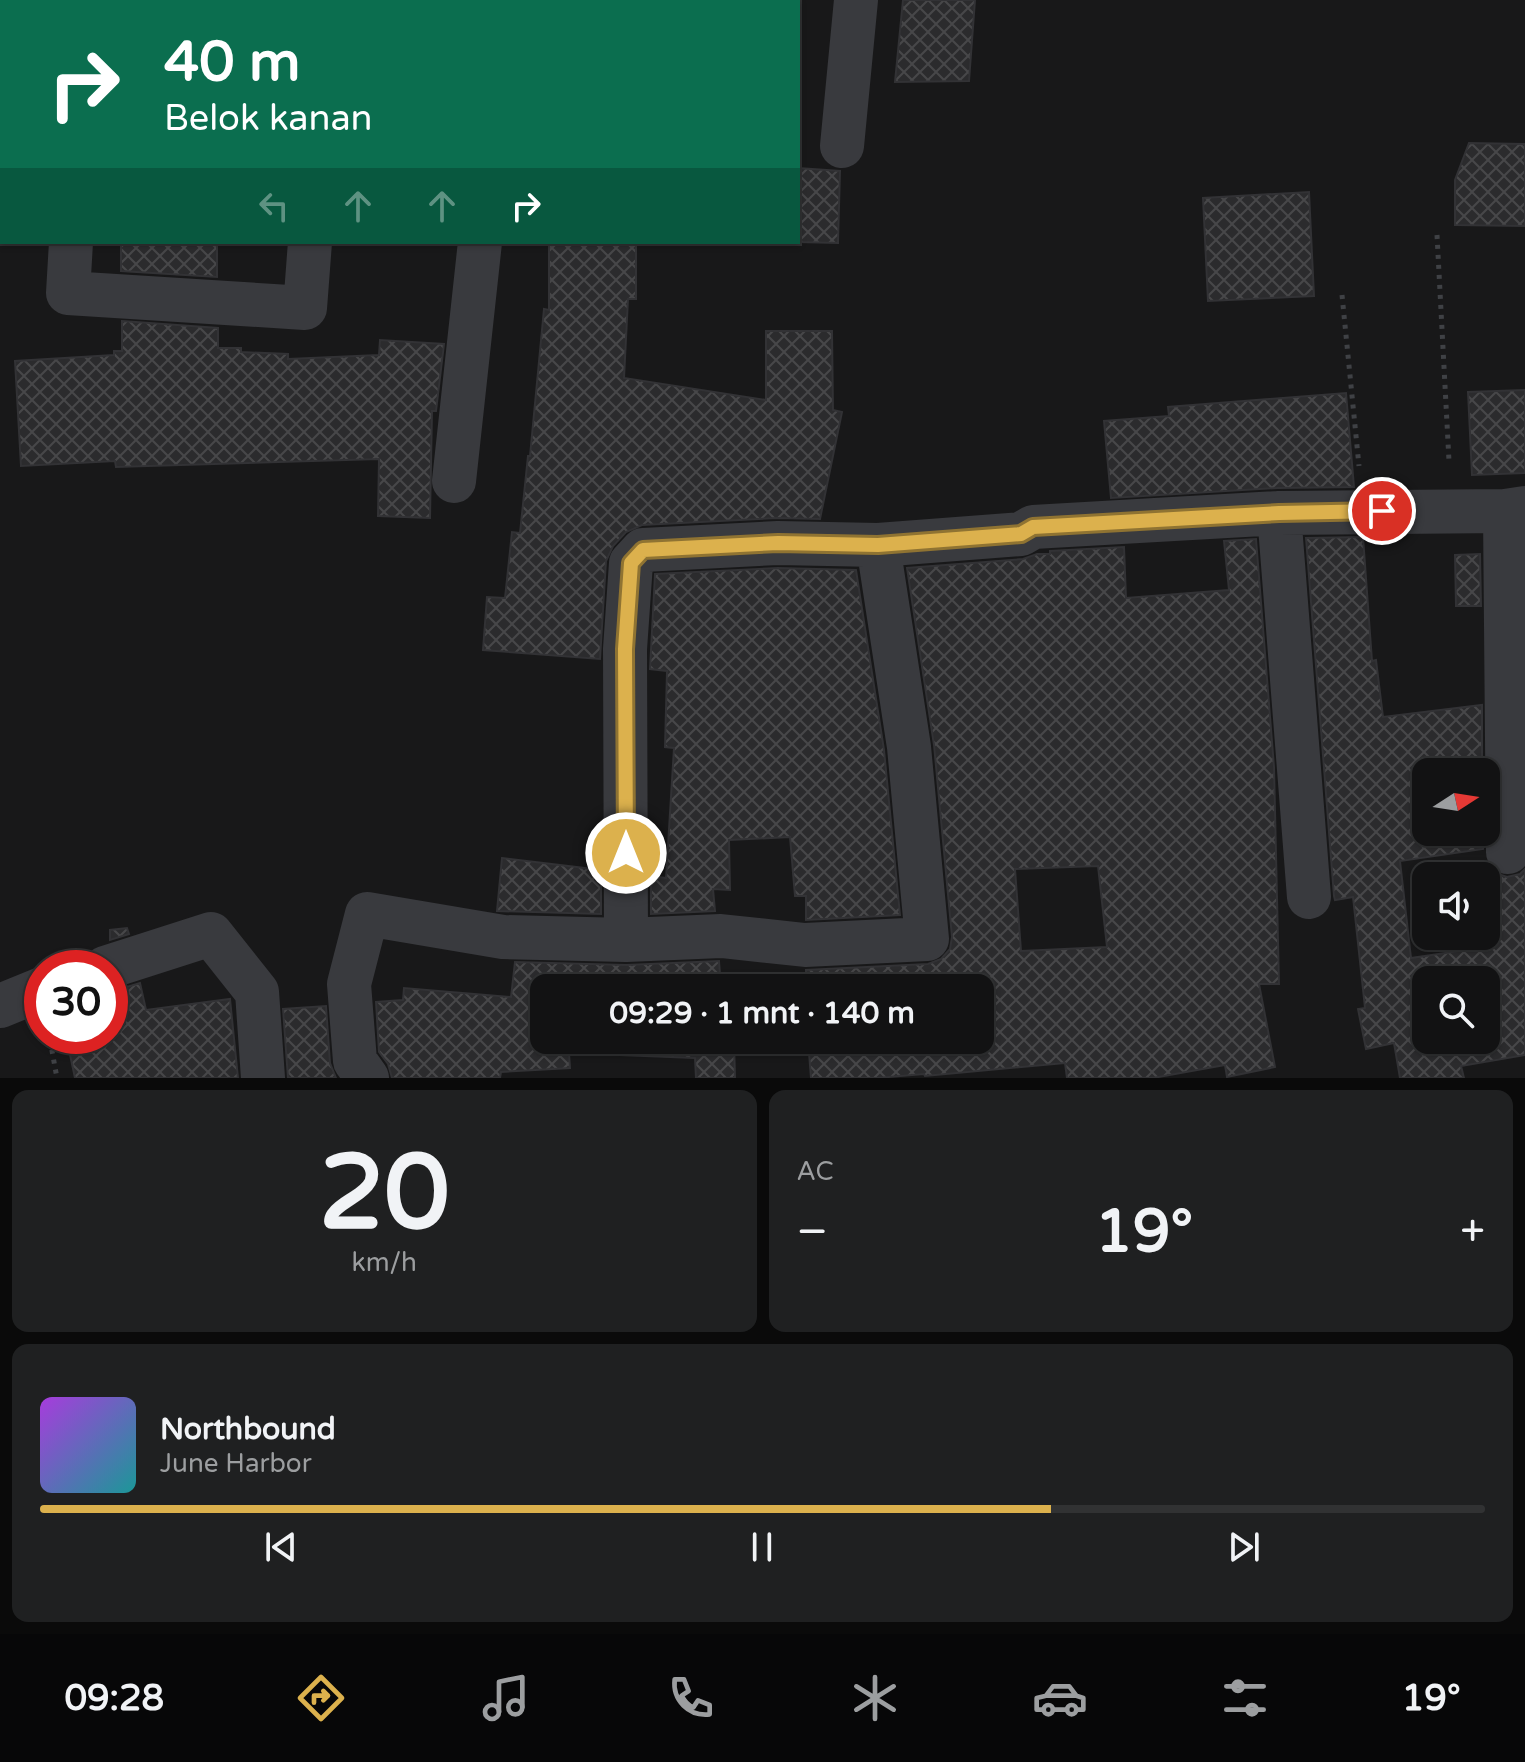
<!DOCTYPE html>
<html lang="id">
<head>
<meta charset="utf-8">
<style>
  :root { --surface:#121213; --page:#1f2021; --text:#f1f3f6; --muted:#9c9ea0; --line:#313233; --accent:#dcb14d }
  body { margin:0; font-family:"Varela Round",sans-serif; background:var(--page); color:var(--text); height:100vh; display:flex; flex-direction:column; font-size:30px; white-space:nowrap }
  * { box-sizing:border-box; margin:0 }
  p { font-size:26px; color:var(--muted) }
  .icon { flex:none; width:44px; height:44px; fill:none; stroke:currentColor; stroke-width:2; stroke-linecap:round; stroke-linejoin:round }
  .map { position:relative; height:1078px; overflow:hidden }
  .panel { display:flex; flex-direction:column; gap:12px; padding:12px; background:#0a0a0a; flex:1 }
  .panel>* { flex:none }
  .banner { position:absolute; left:0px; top:0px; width:800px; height:244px; box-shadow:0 2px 6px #0004,0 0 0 2px var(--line); background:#0b6e4f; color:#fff; overflow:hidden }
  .needle { width:52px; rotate:78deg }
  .controls { position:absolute; left:1412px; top:758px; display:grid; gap:16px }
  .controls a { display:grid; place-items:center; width:88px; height:88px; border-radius:16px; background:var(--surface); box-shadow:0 2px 6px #0004,0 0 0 2px var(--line); font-size:40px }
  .speed { position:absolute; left:24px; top:950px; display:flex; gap:16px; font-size:40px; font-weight:700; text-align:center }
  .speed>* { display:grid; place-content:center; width:104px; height:104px; border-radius:50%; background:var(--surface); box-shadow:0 2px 6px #0004,0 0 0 2px var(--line); line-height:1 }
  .speed .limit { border:12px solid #d22; background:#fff; color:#111 }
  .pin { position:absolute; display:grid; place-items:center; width:68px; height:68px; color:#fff; margin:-34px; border:4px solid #fff; border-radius:50%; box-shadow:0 2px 8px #0007 }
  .me { position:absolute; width:88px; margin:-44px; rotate:0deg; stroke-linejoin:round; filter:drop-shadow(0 0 6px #0008) }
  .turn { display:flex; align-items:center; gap:28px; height:168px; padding:0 32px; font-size:36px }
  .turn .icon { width:104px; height:104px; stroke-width:2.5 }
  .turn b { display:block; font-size:56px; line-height:68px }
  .lanes { display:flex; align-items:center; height:76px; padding:0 32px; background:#0003; justify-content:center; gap:40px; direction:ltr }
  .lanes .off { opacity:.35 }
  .big { font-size:60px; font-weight:700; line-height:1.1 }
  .panel .widget { flex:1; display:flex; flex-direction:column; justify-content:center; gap:12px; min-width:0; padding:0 28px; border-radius:16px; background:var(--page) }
  .panel .dial { align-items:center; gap:0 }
  .dial b { font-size:104px; line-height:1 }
  .song { display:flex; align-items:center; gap:24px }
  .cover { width:96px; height:96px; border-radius:12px; background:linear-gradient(135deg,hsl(280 70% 55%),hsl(180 70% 35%)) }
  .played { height:8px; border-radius:4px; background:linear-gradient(90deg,var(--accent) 70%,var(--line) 70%) }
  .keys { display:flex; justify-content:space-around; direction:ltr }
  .heat { display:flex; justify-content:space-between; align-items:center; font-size:44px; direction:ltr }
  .panel .tiles { flex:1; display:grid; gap:12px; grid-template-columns:1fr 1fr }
  .widget:last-child { grid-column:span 2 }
  .trip { position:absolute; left:530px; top:974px; width:464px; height:80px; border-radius:16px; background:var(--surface); box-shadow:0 2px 6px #0004,0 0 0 2px var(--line); font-weight:700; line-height:80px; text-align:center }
  .menu { display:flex; height:128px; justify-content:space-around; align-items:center; background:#070708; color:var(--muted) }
  .menu .icon { width:56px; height:56px }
  .menu .selected { color:var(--accent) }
  .menu b { font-size:36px; color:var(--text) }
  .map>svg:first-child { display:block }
  .building { fill:url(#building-cross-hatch); stroke:#323235; stroke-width:2; fill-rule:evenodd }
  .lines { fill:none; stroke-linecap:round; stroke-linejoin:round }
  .path { stroke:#3f4145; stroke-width:5; stroke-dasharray:4 6; stroke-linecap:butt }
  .street { stroke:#393a3e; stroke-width:44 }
  .route-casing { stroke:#8f7332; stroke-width:20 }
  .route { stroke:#dcb14d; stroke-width:14 }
</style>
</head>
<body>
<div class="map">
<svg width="1525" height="1078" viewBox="0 0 1525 1078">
  <defs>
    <pattern id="building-cross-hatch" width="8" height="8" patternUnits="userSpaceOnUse" patternTransform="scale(2)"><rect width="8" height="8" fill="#2b2b2d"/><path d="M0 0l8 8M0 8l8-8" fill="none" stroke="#474749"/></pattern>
  </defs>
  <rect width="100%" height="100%" fill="#181819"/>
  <path class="building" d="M903 0H975L969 81 895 82Z
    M1469 143 1525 144V226L1455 225V180Z
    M798 168 840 171 838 243 798 242Z
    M1309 192 1314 296 1208 301 1203 198Z
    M121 242H217V277L121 271Z
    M549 244H636V299H628L624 378 766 400V331H832L833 410 842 412 820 519 777 518 642 525 626 532 613 546 606 561 600 659 483 650 487 597 505 598 512 532 520 533 528 456H530L544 309 549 310Z
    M122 321 218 328V348H241V352L288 354V359L379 355 380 340 444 344 436 411H432L430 518 378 516 379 459 116 467 115 461 21 466 15 361 114 355V351H122Z
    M1525 390V473L1472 475 1468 392Z
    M1346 393 1354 487 1278 488 1111 498 1104 421 1169 416 1168 407Z
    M1363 537 1372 661 1376 660 1383 717 1482 705V772H1426V832H1483V849L1400 861 1411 958 1486 947V863L1495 873 1507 877 1520 874 1525 869V1055L1461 1066 1464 1078H1400L1394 1043 1366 1049 1358 1009 1365 1008 1353 897 1335 900 1334 896 1306 538ZM1426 980H1486V1040H1426Z
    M1256 539 1274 767 1279 984H1259L1275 1067 1227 1077 1225 1065 1153 1078H1067L1065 1063 925 1076 924 1074 877 1078H811L808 1040H980V988H806V970L928 964 941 959 950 949 952 937 934 745 907 568 1023 559 1037 554H1050V551L1124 547 1126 598 1229 590 1224 541ZM1098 866 1107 947 1021 951 1015 869Z
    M1480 554 1481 606H1456L1455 555Z
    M778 568 856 570 884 750 900 915 806 920V896H795L790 837 729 840 730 890 713 889 715 911 651 914V876L666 878 674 748 665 747 667 671 650 669 655 574Z
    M502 858 601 870V914L497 911Z
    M127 928 129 934 110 940V930Z
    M719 961 721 988H544V1040H734L735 1078H696L695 1058 569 1053 570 1068 501 1072 500 1078H392L388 1064 379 1052 376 1002 403 1000 404 988 511 997 515 962 626 965Z
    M140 983 146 1010 230 999 238 1078H75L66 1036H110V992Z
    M326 1006 330 1063 336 1078H288L283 1009Z"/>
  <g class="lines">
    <path class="path" d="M1437 235 1449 461
      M1342 295 1359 466
      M50 1040 57 1078"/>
    <path class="street" d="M87 2V0
      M327 2 328 0
      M584 2V0
      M842 146 856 0
      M71 242 68 293 305 308 310 242
      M454 481 480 242
      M1505 511 1508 852
      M1279 513 1309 897
      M626 940 625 649 631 563 643 550 778 543 878 545 1021 534 1033 527 1279 513 1505 511 1525 508
      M105 968 211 934 257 992 263 1078
      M0 1006 42 989
      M367 1078 355 1061 349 984 367 914 503 937 626 940 721 936 805 945 927 939 909 747 878 545"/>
  </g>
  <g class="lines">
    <g class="route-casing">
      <path id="route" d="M626 853 625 649 631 563 643 550 778 543 878 545 1021 534 1033 527 1279 513 1382 511"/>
    </g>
    <use href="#route" class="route"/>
  </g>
</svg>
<div class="controls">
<a><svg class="needle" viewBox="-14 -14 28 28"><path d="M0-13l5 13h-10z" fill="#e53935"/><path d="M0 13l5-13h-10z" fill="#9c9ea0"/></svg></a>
<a><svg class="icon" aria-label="sound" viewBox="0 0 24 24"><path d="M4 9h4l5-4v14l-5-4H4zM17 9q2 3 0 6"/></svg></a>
<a><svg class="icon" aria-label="search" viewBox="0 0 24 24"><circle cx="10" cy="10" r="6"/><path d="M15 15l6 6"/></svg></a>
</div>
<div class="speed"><div class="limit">30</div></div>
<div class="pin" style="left:1382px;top:511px;background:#d93025"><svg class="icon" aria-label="arrive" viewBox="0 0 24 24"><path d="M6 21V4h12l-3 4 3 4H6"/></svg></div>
<svg class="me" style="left:626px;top:853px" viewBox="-20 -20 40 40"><circle r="17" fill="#dcb14d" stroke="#fff" stroke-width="3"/><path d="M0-11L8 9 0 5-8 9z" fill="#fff"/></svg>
<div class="trip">09:29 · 1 mnt · 140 m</div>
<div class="banner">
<div class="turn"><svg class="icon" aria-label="right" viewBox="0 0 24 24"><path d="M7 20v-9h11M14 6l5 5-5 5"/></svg><div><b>40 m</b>Belok kanan</div></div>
<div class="lanes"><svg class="icon off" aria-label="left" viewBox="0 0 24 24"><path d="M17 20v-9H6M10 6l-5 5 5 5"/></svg><svg class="icon off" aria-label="ahead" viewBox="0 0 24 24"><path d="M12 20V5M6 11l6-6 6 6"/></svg><svg class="icon off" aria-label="ahead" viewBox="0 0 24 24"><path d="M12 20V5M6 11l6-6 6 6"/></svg><svg class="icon" aria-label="right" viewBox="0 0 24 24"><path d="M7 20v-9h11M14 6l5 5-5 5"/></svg></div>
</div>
</div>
<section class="panel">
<div class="tiles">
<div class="widget dial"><b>20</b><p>km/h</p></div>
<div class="widget"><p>AC</p>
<div class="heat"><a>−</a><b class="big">19°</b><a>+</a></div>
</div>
<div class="widget">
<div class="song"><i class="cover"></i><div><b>Northbound</b><p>June Harbor</p></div></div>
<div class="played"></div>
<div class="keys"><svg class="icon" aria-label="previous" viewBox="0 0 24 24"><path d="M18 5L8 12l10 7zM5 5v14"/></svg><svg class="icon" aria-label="pause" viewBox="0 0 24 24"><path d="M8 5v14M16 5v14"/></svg><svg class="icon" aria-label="next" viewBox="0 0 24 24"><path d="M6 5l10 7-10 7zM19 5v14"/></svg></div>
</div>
</div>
</section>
<nav class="menu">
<b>09:28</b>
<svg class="icon selected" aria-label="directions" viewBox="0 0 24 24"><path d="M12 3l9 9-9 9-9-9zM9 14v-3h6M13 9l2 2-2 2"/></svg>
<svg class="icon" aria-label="music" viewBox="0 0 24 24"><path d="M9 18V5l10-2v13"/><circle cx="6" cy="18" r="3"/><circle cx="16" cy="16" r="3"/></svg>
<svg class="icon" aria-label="phone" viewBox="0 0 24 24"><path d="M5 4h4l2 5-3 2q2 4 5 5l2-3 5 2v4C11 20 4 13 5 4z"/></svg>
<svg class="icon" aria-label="climate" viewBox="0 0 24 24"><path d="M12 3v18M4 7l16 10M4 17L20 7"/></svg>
<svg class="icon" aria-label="car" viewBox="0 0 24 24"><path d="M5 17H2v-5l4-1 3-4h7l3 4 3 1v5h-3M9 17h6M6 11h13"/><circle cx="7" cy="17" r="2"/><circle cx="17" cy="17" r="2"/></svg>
<svg class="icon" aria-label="filters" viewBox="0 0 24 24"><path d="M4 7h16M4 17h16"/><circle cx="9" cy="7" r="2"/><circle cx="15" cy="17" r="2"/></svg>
<b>19°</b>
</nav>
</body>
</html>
